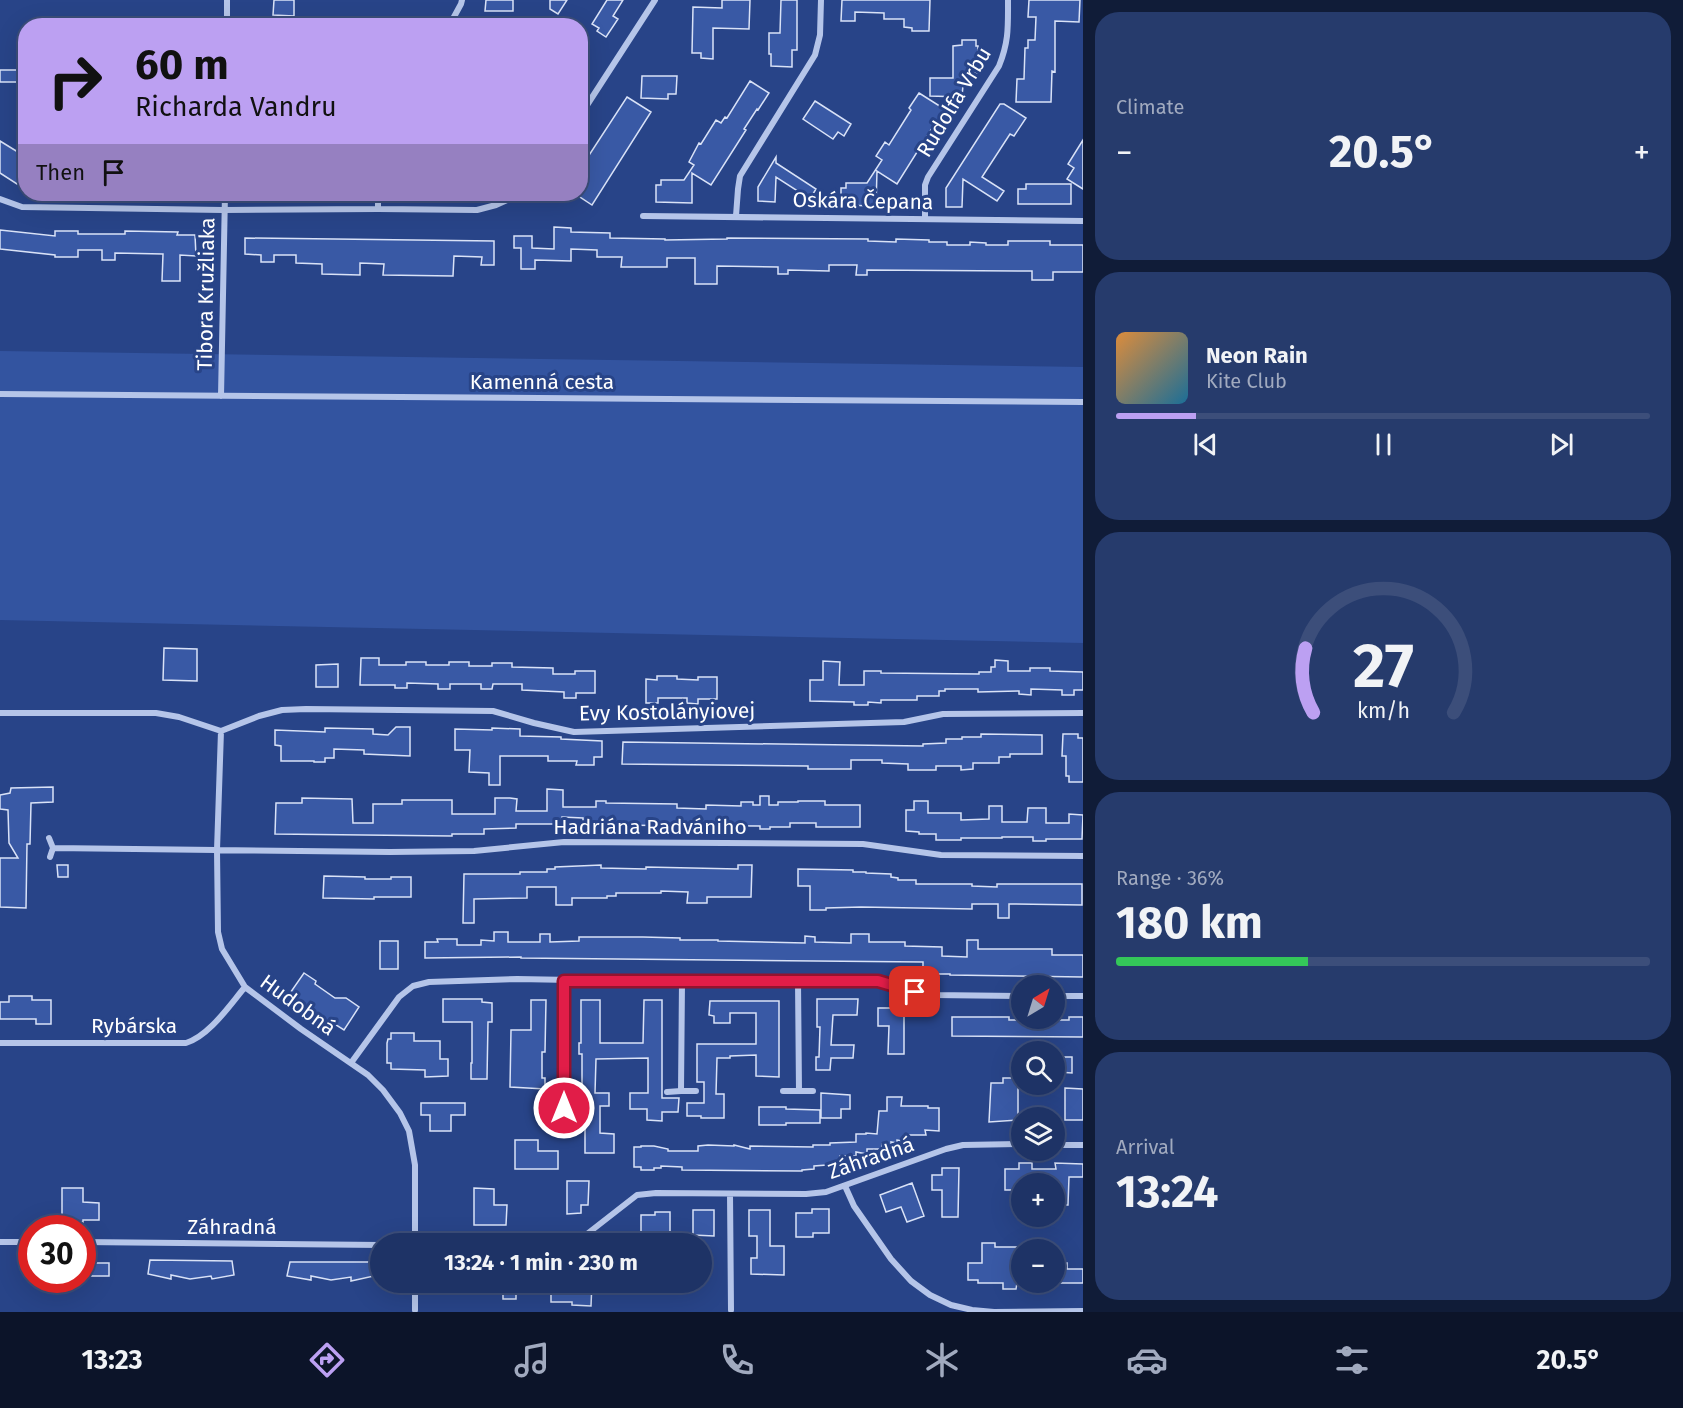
<!DOCTYPE html>
<html lang="en">
<head>
<meta charset="utf-8">
<style>
  :root { --surface:#1e3366; --page:#263b6c; --text:#f1f3f6; --muted:#a1aabf; --line:#3c4e7a; --accent:#bca0f2 }
  body { margin:0; font-family:"Fira Sans",sans-serif; background:var(--page); color:var(--text); height:100vh; display:flex; flex-direction:column; font-size:22px; white-space:nowrap }
  * { box-sizing:border-box; margin:0 }
  p { font-size:20px; color:var(--muted) }
  .icon { flex:none; width:33px; height:33px; fill:none; stroke:currentColor; stroke-width:2; stroke-linecap:round; stroke-linejoin:round }
  .map { position:relative; flex:1; overflow:hidden }
  .sheet { display:flex; flex-direction:column; gap:12px; padding:12px; background:#101c38; width:600px }
  .sheet>* { flex:none }
  .hud { position:absolute; left:18px; top:18px; width:570px; height:183px; border-radius:24px; box-shadow:0 6px 24px #0002,0 0 0 2px var(--line); background:#bca0f2; color:#111; overflow:hidden }
  .needle { width:39px; rotate:38deg }
  .fabs { position:absolute; left:1011px; top:975px; display:grid; gap:12px }
  .fabs a { display:grid; place-items:center; width:54px; height:54px; border-radius:50%; background:var(--surface); box-shadow:0 6px 24px #0002,0 0 0 2px var(--line); font-size:30px }
  .speed { position:absolute; left:18px; top:1215px; display:flex; gap:12px; font-size:30px; font-weight:700; text-align:center }
  .speed>* { display:grid; place-content:center; width:78px; height:78px; border-radius:50%; background:var(--surface); box-shadow:0 6px 24px #0002,0 0 0 2px var(--line); line-height:1 }
  .speed .limit { border:9px solid #d22; background:#fff; color:#111 }
  .pin { position:absolute; display:grid; place-items:center; width:51px; height:51px; color:#fff; margin:-26px; border-radius:12px; box-shadow:0 3px 9px #0006 }
  .me { position:absolute; width:66px; margin:-33px; rotate:0deg; stroke-linejoin:round; filter:drop-shadow(0 0 4px #0008) }
  .turn { display:flex; align-items:center; gap:21px; height:126px; padding:0 18px; font-size:27px }
  .turn .icon { width:78px; height:78px; stroke-width:2.5 }
  .turn b { display:block; font-size:42px; line-height:51px }
  .then { display:flex; align-items:center; height:57px; padding:0 18px; background:#0003; gap:12px; font-size:22px }
  .big { font-size:45px; font-weight:700; line-height:1.1 }
  .sheet .card { flex:1; display:flex; flex-direction:column; justify-content:center; gap:9px; min-width:0; padding:0 21px; border-radius:24px; background:var(--page) }
  .sheet .dial { align-items:center; gap:0 }
  .dial svg { height:156px; overflow:visible; fill:none; stroke:var(--line); stroke-width:7; stroke-linecap:round; text-anchor:middle }
  .dial text { fill:var(--text); stroke:none }
  .song { display:flex; align-items:center; gap:18px }
  .cover { width:72px; height:72px; border-radius:9px; background:linear-gradient(135deg,hsl(30 70% 55%),hsl(200 70% 35%)) }
  .played { height:6px; border-radius:3px; background:linear-gradient(90deg,var(--accent) 15%,var(--line) 15%) }
  .keys { display:flex; justify-content:space-around; direction:ltr }
  .heat { display:flex; justify-content:space-between; align-items:center; font-size:33px; direction:ltr }
  .charge { height:9px; border-radius:4px; background:linear-gradient(90deg,#34c759 36%,var(--line) 0) }
  .trip { position:absolute; left:370px; top:1233px; width:342px; height:60px; border-radius:30px; background:var(--surface); box-shadow:0 6px 24px #0002,0 0 0 2px var(--line); font-weight:700; line-height:60px; text-align:center }
  .tabs { display:flex; height:96px; justify-content:space-around; align-items:center; background:#0c1429; color:var(--muted) }
  .tabs .icon { width:42px; height:42px }
  .tabs .active { color:var(--accent) }
  .tabs b { font-size:27px; color:var(--text) }
  main { display:flex; flex:1; min-height:0 }
  .map>svg:first-child { display:block }
  .green { fill:#3354a0 }
  .building { fill:#3959a5; stroke:#d9e2f7; stroke-width:1.5 }
  .lines { fill:none; stroke-linecap:round; stroke-linejoin:round }
  .minor { stroke:#b5c5e9; stroke-width:6 }
  .route-casing { stroke:#92132f; stroke-width:15 }
  .route { stroke:#e11d48; stroke-width:10 }
  .labels { text-anchor:middle; dominant-baseline:central; stroke-width:6; stroke-linejoin:round; paint-order:stroke }
  .street-label { font-size:21px; fill:#fff; stroke:#284488 }
</style>
</head>
<body>
<main>
<div class="map">
<svg width="1083" height="1312" viewBox="0 0 1083 1312">
  <rect width="100%" height="100%" fill="#284488"/>
  <path class="green" d="M0 351 1083 367V643L0 620Z"/>
  <path class="building" d="M274 0H294V16L273 15Z
    M486 0H513V11H485Z
    M550 0H567L558 14 550 9Z
    M607 0H623L613 16 618 19 606 37 597 31 599 28 592 24Z
    M722 0H750L749 29 713 28V59L701 58V53H692L693 7 722 8Z
    M781 0H797V50H792V67L771 66V54H769V33H780Z
    M842 0H930L929 31H912V28L904 27V19H884V13L855 12V21H841Z
    M1029 0H1080L1079 22 1055 21V72L1052 71 1051 102H1016L1017 79H1024L1025 48H1028V40H1035L1036 17H1028Z
    M962 40H976V46H978L977 73H964L962 97 930 96V78H953V46L962 45Z
    M0 70H26V82H0Z
    M642 76H677L676 94H668V99L641 98Z
    M750 81 769 93 758 110 757 109 744 129 746 130 711 185 692 173V203L656 202V185H661V180H684L694 165 689 162 699 143 701 144 716 120 721 123 725 117 727 118Z
    M919 93 946 110 936 126 934 125 897 184 877 171 876 206 841 205V188H846V183H867L882 160 876 156 885 142 889 145 911 110 909 108Z
    M627 97 651 112 592 205 580 197V169Z
    M815 101 851 124 844 136 838 132 833 139 803 119Z
    M1000 104H1004L1026 118 1014 136 1010 134 982 177 1004 191 997 201 963 179 962 207H946V188Z
    M1083 140V189L1067 179 1074 168 1068 164Z
    M0 141 26 157V171L17 184 0 173Z
    M776 157V163L816 189 810 199 776 177 775 202 758 201V187Z
    M1026 184H1071V204H1018V189H1026Z
    M554 227 571 228V232L610 233V238L665 239V240L727 239V238L868 239V241L896 242V239L929 240V242H947V245H970V242L986 243V245H1008V241H1050V245H1083V272H1053V280H1032V271L867 270V275H856L857 265H829V271L788 270V274H778V267L717 266V284H695V258H667V267H621L622 257H597V250L571 249V261L535 260V269H521V248H514V236H532V248L554 249Z
    M0 230 55 236V231H78V234H125V231L178 232 177 235H195L196 256 180 255V281H162L163 254 115 253V260H102V250H78V257H55V255L0 249Z
    M245 238 494 241V265H481L482 257 454 256 453 276 383 275 384 264 360 263V275L322 274V264L296 263V255H274V262H261V255L245 254Z
    M164 648 197 649V681L163 680Z
    M361 658H379V665H406V662H426V665H449V662H469V666H492V663H512V667L553 668V674H575V671H595V693H576V698H564V692L522 690V684H493L492 689H481V684H450V689H438V684L407 683V688H395V685H360Z
    M995 660 1008 661V671H1030V668H1050V671L1083 672V690H1074V695H1062V690L1031 689V695L1019 694V691L978 692V689H945V691H939V696H917V700H881V703L868 702V705H854V702L810 701V680H823V661L840 662 839 685H864V671H881V673L979 674V672H991V667H995Z
    M338 664V687H316V665Z
    M657 676H677V679L698 680V677H717V699H698V704L687 703V698H658V703H646V679L657 680Z
    M396 727H410V756L364 754V750L334 749V758H325V762H314V761H281V746L275 745V730L325 732V728L373 729V734L388 735Z
    M492 728 520 729V736L561 737V739L602 741V757H594V765H576L577 761H548V756H500V785H489V773L469 772 470 750H455V729L492 730Z
    M981 734 1042 735V754H1010V757H999V763H973V769L961 770V766H936V770H908V764L882 763V760H851V769H808V766L622 764 623 742 923 746V744L946 743V739H962V737H981Z
    M1063 734H1078V738H1083V782H1069V776H1066V756H1062Z
    M53 787V802L31 803 30 844H27L26 908 0 907V858H18L9 843 8 810 0 809V795L10 793 11 788Z
    M547 789 563 790V807H596V801H606V803L677 804V808L706 809V805L741 806V802H753V805H760V796H769V805H778V802H798V801H825V805H860V827H816V823H790V827H770V829H760V826L583 825V818L562 817V824H516V828L484 829V834H452V836L275 834 276 803H302V798L352 799 353 823H373V804H402V800H452V814H495V798H510L517 799 516 811H547Z
    M914 801H928V813H961V820L989 819V806H1002V822H1027L1028 808H1046V823H1069V814L1083 815 1082 839H1046V841H1033V837H1002V838H961V840H936V834H919V832L906 831V810H914Z
    M57 865H68V877H58Z
    M601 865V868L646 869V867L738 869V865H752L751 897H707V903H687L688 892 661 891V893H616V896H607V898H572V905H556V887H527V898L474 899V923H463L464 874H520V872H547V869H555V867Z
    M798 869 853 870V872H866V873L891 874V877L898 878V880H916V884H972V886L997 887V884H1082V905L1009 904V918H998V904H972V909L861 907 826 908V910H810V886H798Z
    M324 876 365 877V879H391V877H411V897H374V899L323 898Z
    M494 932H508V942H540V934H550V942L579 941V937H643L680 938V940H718V941L805 943V936L815 937V942L851 943V934H869V942H905V946L942 947V956L967 957V940H978V949H1052V955H1083V977L950 975V974H923V962L521 958V957L425 958V942H438L437 939H457V945H481V940L494 941Z
    M380 941H398V969H380Z
    M304 973 316 981 315 984 335 998H346L359 1007 344 1030 330 1021 327 1022 302 1003 300 1004 288 996Z
    M9 996H32V1000H51V1024H36V1019H0V1002H9Z
    M443 999H482V1002L492 1003V1022H488L487 1079H471V1063H472V1022H443Z
    M817 999H858L857 1015H833L831 1045H854L853 1058H831L830 1070H816V1057H819L820 1027H817Z
    M531 1000H546L545 1052H542V1078H545V1089L510 1087 511 1030H531Z
    M581 1000H600V1043H643L644 1000H662V1098H679L678 1112H662V1121L647 1120V1109H630V1093H648V1058L596 1059 595 1093H609V1106H600V1133L614 1134V1153H585V1123H583V1106H580V1093H582V1054H579V1043H581Z
    M710 1001H779V1077L756 1076V1055L730 1056V1058H717L716 1094H724V1118H701V1116H687V1103H704V1082H697V1044H756V1013H730V1023H714V1016L709 1015Z
    M878 1008H891L892 1010H904V1054H888L889 1026H878Z
    M952 1017H1009V1020H1069V1017H1083V1037L952 1036Z
    M391 1033H414V1041H440V1059H448V1076L425 1077V1070L391 1069V1063H387V1043L388 1039H391Z
    M1059 1057H1072V1073L1058 1072Z
    M1003 1078H1018V1120L989 1122 991 1083H1003Z
    M1065 1088 1083 1089V1120H1065Z
    M821 1093 850 1095V1109H841V1118H821Z
    M887 1097H902L901 1106H928V1108H939V1131L925 1130 926 1135H904V1141L897 1140V1143L891 1142V1146L882 1144V1149H867V1154L856 1152V1156H840V1164L814 1166V1169L802 1170V1171L682 1170V1167L661 1166V1168H654V1170H641V1167H634V1147H641V1146H654L668 1149V1151H698V1146L708 1145 734 1146V1145L750 1149V1146L813 1147V1145H830V1143L856 1142V1134H866V1133L877 1134 879 1111H887Z
    M421 1103H465V1115H451V1131H430V1115H421Z
    M759 1107H786V1109L820 1110V1123H786V1125H759Z
    M515 1140H538V1151H558V1169H515Z
    M1019 1163H1032V1169H1056L1055 1163 1083 1164V1177H1069L1068 1205H1055L1054 1184H1022V1190H1005V1169H1019Z
    M942 1168H959L958 1217H942V1190H932V1175H942Z
    M567 1181H589L588 1205H581V1213L567 1214Z
    M912 1183 924 1216 907 1222 901 1207 886 1212 880 1195Z
    M62 1188H83V1202L99 1203V1220H83V1222H62Z
    M474 1188 494 1189V1205H507L506 1225H474Z
    M812 1209H829V1233H813V1237H796V1213H812Z
    M693 1210H714V1236L693 1235Z
    M749 1210H770V1246H784V1275L751 1274V1258H757V1236H749Z
    M655 1212H670V1238L641 1237V1215H655Z
    M982 1243H995V1247H1017V1262H1022V1283H1017L1016 1289H1003V1283H978V1280H968V1263H982Z
    M150 1260 232 1261 234 1275 212 1279 211 1276 190 1279 171 1275V1279L148 1274Z
    M290 1262H372L374 1276 351 1281V1277L331 1280 311 1276V1280L287 1276Z
    M82 1263H109V1276H82Z
    M1054 1263H1067V1269H1083V1283H1054Z
    M503 1282H516V1299H503Z
    M551 1282H592L591 1306 572 1305V1302H551Z"/>
  <g class="lines">
    <path class="minor" d="M227 26V0
      M449 26 461 4 462 0
      M580 116 655 0
      M378 194V209
      M0 199 22 207 223 210 378 209 477 210 496 205 520 194
      M643 216 1083 221
      M736 216 738 189 740 176 815 55 820 35 821 0
      M925 219V185L928 177 999 66C1009 41 1008 27 1008 0
      M0 394 1083 402
      M221 396 225 194
      M0 713H156L179 717 221 731
      M221 731 259 716 282 710 306 709 493 711 534 723 574 732 904 722 943 714 1083 713
      M221 731 217 850 218 932 222 949 245 987 301 1029 368 1075 383 1090 400 1113 409 1131 415 1165V1244
      M49 838 53 848 50 857
      M53 848 390 852 474 851 564 842 863 844 941 855 1083 856
      M564 981V1129L578 1130
      M798 981 799 1091H813
      M1054 996H1083
      M0 1043H186C209 1036 229 1006 245 987
      M351 1063 399 997 413 986 429 982 517 979 682 982 878 981 915 992 933 995 1022 996
      M681 1091H696
      M783 1091H799
      M667 1092 681 1091 682 982
      M550 1129H564
      M1054 1145H1083
      M845 1186 854 1206 891 1259 911 1281 930 1295 951 1305 972 1310 994 1312 1083 1311
      M730 1194 731 1310
      M0 1242H32
      M82 1242 381 1245
      M564 1244 587 1234 637 1195 656 1193 806 1194 826 1192 946 1149 963 1145 1022 1144
      M415 1310V1282"/>
  </g>
  <g class="lines">
    <g class="route-casing">
      <path id="route" d="M564 1108V981H878L915 992"/>
    </g>
    <use href="#route" class="route"/>
  </g>
  <g class="labels">
    <g class="street-label">
      <text transform="translate(954 102) rotate(-59)">Rudolfa Vrbu</text>
      <text transform="translate(863 201) rotate(1)">Oskára Čepana</text>
      <text transform="translate(206 294) rotate(-89)">Tibora Kružliaka</text>
      <text x="542" y="382">Kamenná cesta</text>
      <text transform="translate(667 712) rotate(-1)">Evy Kostolányiovej</text>
      <text x="650" y="827">Hadriána Radvániho</text>
      <text transform="translate(298 1005) rotate(36)">Hudobná</text>
      <text x="134" y="1026">Rybárska</text>
      <text transform="translate(871 1158) rotate(-19)">Záhradná</text>
      <text x="232" y="1227">Záhradná</text>
    </g>
  </g>
</svg>
<div class="fabs">
<a><svg class="needle" viewBox="-14 -14 28 28"><path d="M0-13l5 13h-10z" fill="#e53935"/><path d="M0 13l5-13h-10z" fill="#a1aabf"/></svg></a>
<a><svg class="icon" aria-label="search" viewBox="0 0 24 24"><circle cx="10" cy="10" r="6"/><path d="M15 15l6 6"/></svg></a>
<a><svg class="icon" aria-label="layers" viewBox="0 0 24 24"><path d="M12 4l9 5-9 5-9-5zM3 14l9 5 9-5"/></svg></a>
<a>+</a>
<a>−</a>
</div>
<div class="speed"><div class="limit">30</div></div>
<div class="pin" style="left:915px;top:992px;background:#d93025"><svg class="icon" aria-label="arrive" viewBox="0 0 24 24"><path d="M6 21V4h12l-3 4 3 4H6"/></svg></div>
<svg class="me" style="left:564px;top:1108px" viewBox="-20 -20 40 40"><circle r="17" fill="#e11d48" stroke="#fff" stroke-width="3"/><path d="M0-11L8 9 0 5-8 9z" fill="#fff"/></svg>
<div class="trip">13:24 · 1 min · 230 m</div>
<div class="hud">
<div class="turn"><svg class="icon" aria-label="right" viewBox="0 0 24 24"><path d="M7 20v-9h11M14 6l5 5-5 5"/></svg><div><b>60 m</b>Richarda Vandru</div></div>
<div class="then">Then<svg class="icon" aria-label="arrive" viewBox="0 0 24 24"><path d="M6 21V4h12l-3 4 3 4H6"/></svg></div>
</div>
</div>
<section class="sheet">
<div class="card"><p>Climate</p>
<div class="heat"><a>−</a><b class="big">20.5°</b><a>+</a></div>
</div>
<div class="card">
<div class="song"><i class="cover"></i><div><b>Neon Rain</b><p>Kite Club</p></div></div>
<div class="played"></div>
<div class="keys"><svg class="icon" aria-label="previous" viewBox="0 0 24 24"><path d="M18 5L8 12l10 7zM5 5v14"/></svg><svg class="icon" aria-label="pause" viewBox="0 0 24 24"><path d="M8 5v14M16 5v14"/></svg><svg class="icon" aria-label="next" viewBox="0 0 24 24"><path d="M6 5l10 7-10 7zM19 5v14"/></svg></div>
</div>
<div class="card dial"><svg viewBox="0 0 100 80">
<path d="M14 69A42 42 0 1 1 86 69"/>
<path d="M14 69A42 42 0 0 1 10 36" stroke="#bca0f2"/>
<text x="50" y="56" font-size="32" font-weight="700">27</text>
<text x="50" y="72" font-size="11">km/h</text>
</svg></div>
<div class="card"><p>Range · 36%</p><b class="big">180 km</b><div class="charge"></div></div>
<div class="card"><p>Arrival</p><b class="big">13:24</b></div>
</section>
</main>
<nav class="tabs">
<b>13:23</b>
<svg class="icon active" aria-label="directions" viewBox="0 0 24 24"><path d="M12 3l9 9-9 9-9-9zM9 14v-3h6M13 9l2 2-2 2"/></svg>
<svg class="icon" aria-label="music" viewBox="0 0 24 24"><path d="M9 18V5l10-2v13"/><circle cx="6" cy="18" r="3"/><circle cx="16" cy="16" r="3"/></svg>
<svg class="icon" aria-label="phone" viewBox="0 0 24 24"><path d="M5 4h4l2 5-3 2q2 4 5 5l2-3 5 2v4C11 20 4 13 5 4z"/></svg>
<svg class="icon" aria-label="climate" viewBox="0 0 24 24"><path d="M12 3v18M4 7l16 10M4 17L20 7"/></svg>
<svg class="icon" aria-label="car" viewBox="0 0 24 24"><path d="M5 17H2v-5l4-1 3-4h7l3 4 3 1v5h-3M9 17h6M6 11h13"/><circle cx="7" cy="17" r="2"/><circle cx="17" cy="17" r="2"/></svg>
<svg class="icon" aria-label="filters" viewBox="0 0 24 24"><path d="M4 7h16M4 17h16"/><circle cx="9" cy="7" r="2"/><circle cx="15" cy="17" r="2"/></svg>
<b>20.5°</b>
</nav>
</body>
</html>
